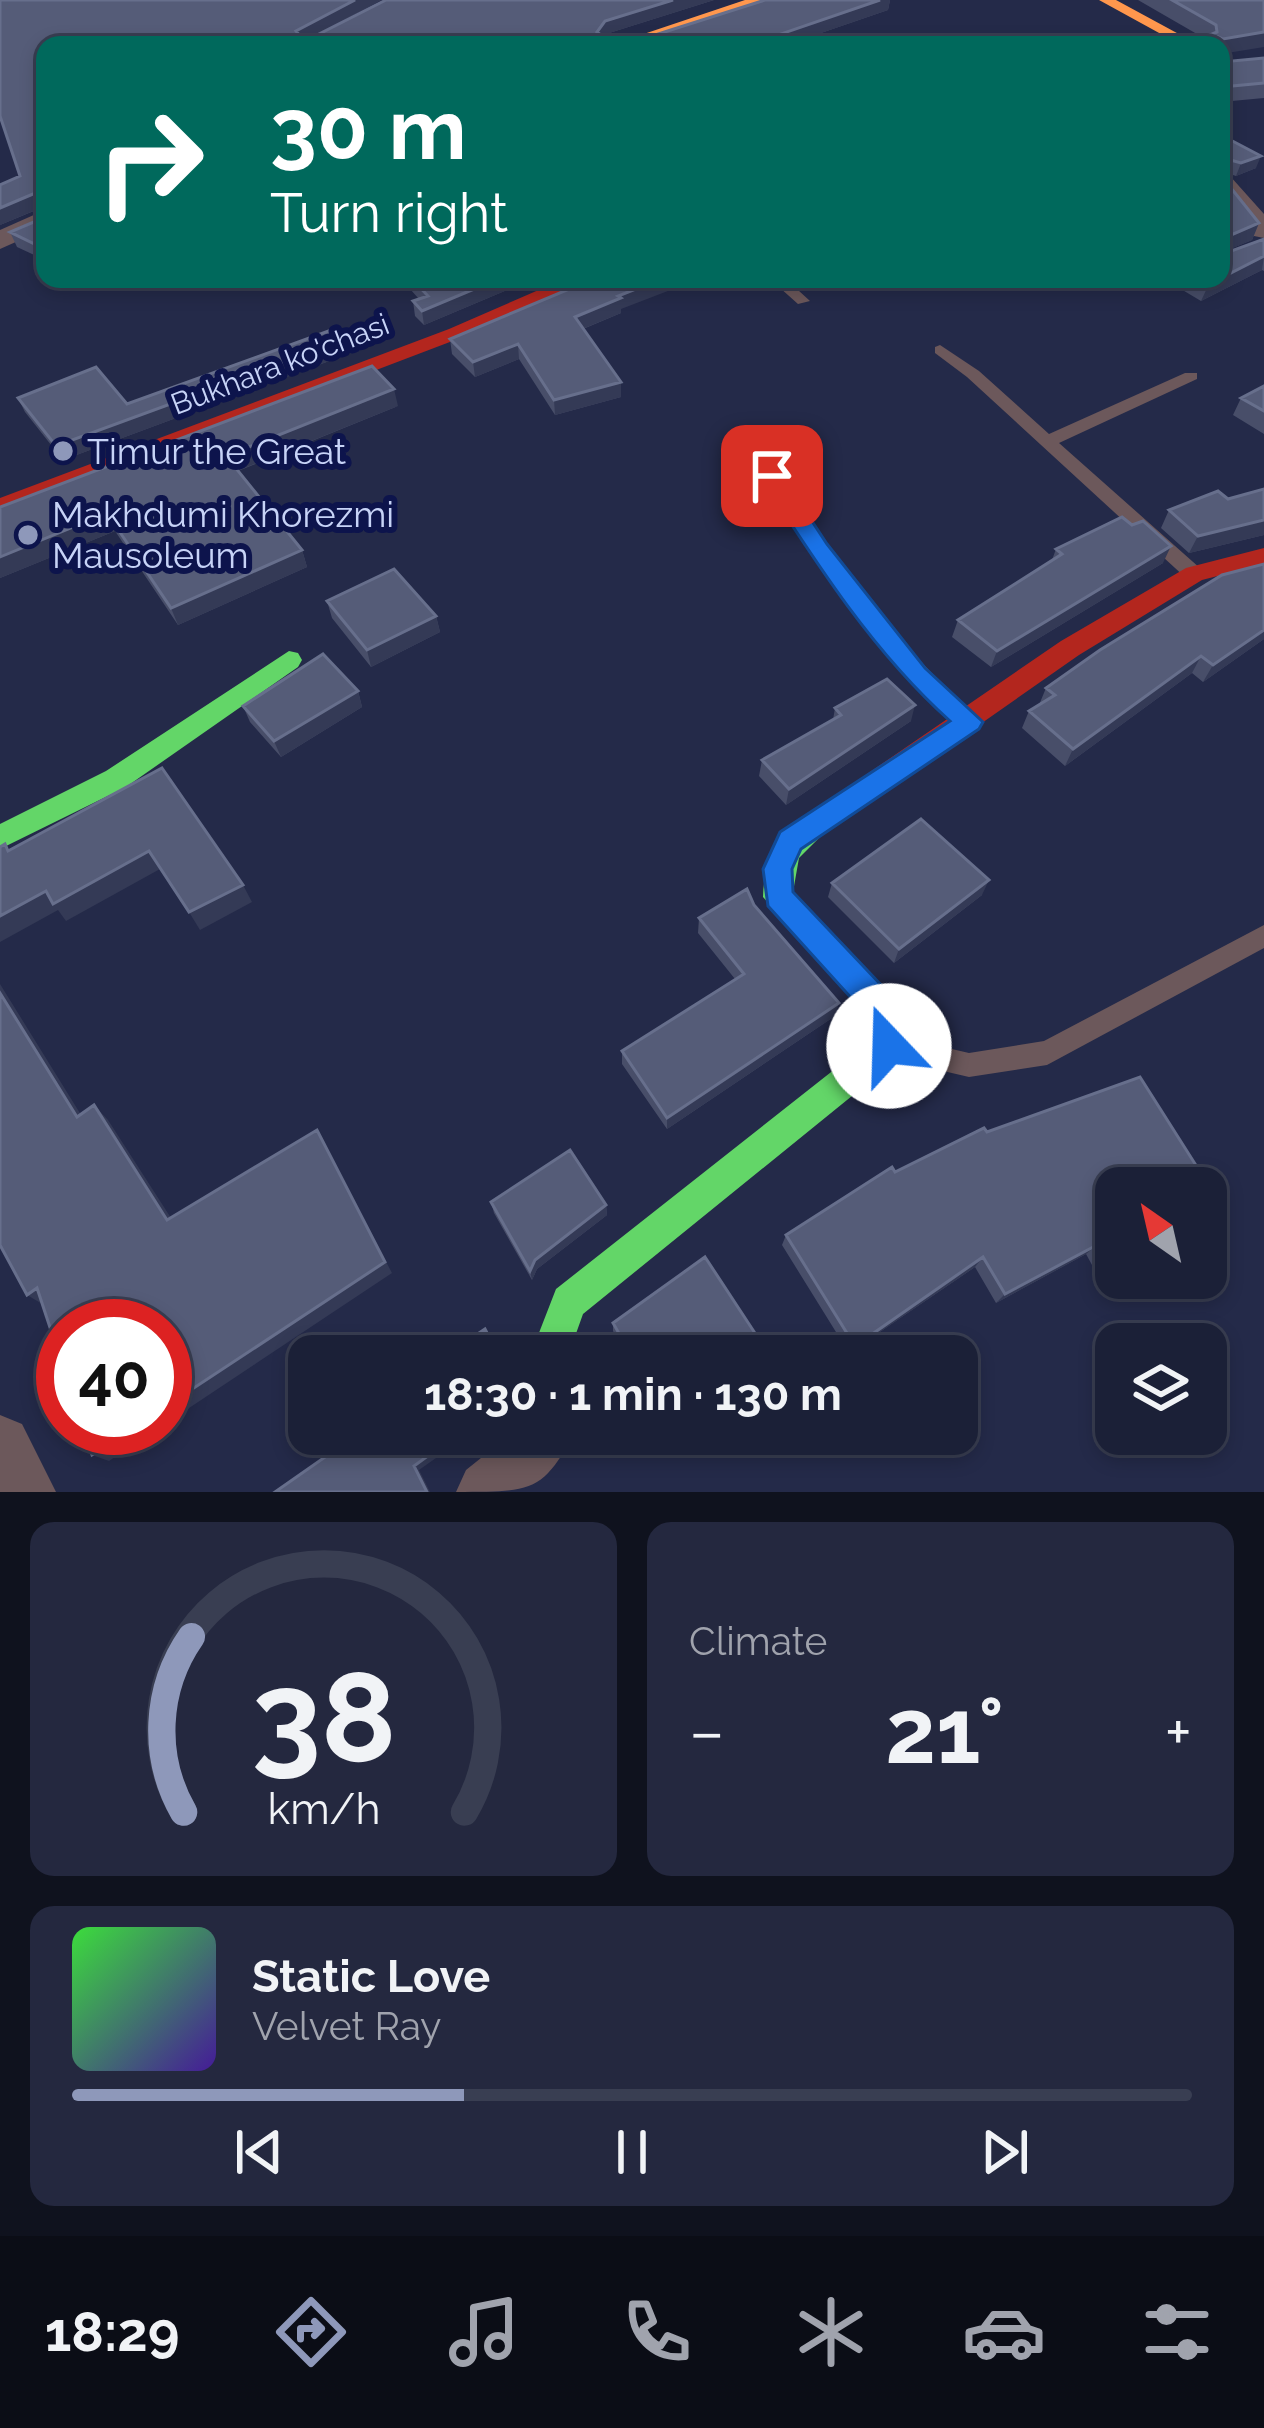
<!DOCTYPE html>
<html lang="en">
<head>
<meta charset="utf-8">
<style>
  :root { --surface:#1b2037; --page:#24283f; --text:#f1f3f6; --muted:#a0a3ad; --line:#393e52; --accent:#8e98ba }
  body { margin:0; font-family:Raleway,sans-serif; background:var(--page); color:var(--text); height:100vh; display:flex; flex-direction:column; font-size:45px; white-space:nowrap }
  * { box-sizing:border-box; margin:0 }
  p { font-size:39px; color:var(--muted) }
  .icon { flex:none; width:66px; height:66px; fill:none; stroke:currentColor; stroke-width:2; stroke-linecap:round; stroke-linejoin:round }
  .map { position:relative; height:1492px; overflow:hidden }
  .panel { display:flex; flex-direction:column; gap:30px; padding:30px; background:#0f121e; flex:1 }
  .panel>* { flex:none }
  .hud { position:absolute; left:36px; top:36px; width:1194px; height:252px; border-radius:24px; box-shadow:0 6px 18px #0003,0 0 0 3px var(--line); background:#00695c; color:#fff; overflow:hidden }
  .needle { width:78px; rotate:326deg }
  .controls { position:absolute; left:1095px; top:1167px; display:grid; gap:24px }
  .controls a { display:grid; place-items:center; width:132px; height:132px; border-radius:24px; background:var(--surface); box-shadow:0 6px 18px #0003,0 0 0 3px var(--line); font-size:60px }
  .speed { position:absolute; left:36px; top:1299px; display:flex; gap:24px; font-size:60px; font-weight:700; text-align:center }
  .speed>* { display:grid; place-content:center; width:156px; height:156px; border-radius:50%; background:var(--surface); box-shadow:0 6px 18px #0003,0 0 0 3px var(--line); line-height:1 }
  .speed .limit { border:18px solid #d22; background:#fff; color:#111 }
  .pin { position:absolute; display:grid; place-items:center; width:102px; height:102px; color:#fff; margin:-51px; border-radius:24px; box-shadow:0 6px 18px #0006 }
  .me { position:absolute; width:132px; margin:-66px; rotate:339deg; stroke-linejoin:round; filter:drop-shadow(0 0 9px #0008) }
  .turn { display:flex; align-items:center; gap:42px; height:252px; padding:0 36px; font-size:54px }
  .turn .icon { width:156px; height:156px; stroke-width:2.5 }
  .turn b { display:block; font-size:84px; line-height:102px }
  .big { font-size:90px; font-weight:700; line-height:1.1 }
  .panel .card { flex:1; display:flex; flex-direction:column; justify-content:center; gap:18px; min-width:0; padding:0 42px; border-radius:24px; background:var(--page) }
  .panel .dial { align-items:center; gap:0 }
  .dial svg { height:312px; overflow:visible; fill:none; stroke:var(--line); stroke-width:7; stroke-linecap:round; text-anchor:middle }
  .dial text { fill:var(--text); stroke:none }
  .song { display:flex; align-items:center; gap:36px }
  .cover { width:144px; height:144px; border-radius:18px; background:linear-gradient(135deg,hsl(120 70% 55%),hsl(260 70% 35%)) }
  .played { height:12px; border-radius:6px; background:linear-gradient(90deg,var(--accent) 35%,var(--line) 35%) }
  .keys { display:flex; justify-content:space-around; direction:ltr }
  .heat { display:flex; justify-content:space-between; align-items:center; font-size:66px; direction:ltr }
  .panel .tiles { flex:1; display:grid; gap:30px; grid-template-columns:1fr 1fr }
  .card:last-child { grid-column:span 2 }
  .trip { position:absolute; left:288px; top:1335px; width:690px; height:120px; border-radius:24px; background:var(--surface); box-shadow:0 6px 18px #0003,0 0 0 3px var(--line); font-weight:700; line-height:120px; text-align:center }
  .dock { display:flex; height:192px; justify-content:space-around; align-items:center; background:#0b0d16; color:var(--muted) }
  .dock .icon { width:84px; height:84px }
  .dock .active { color:var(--accent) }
  .dock b { font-size:54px; color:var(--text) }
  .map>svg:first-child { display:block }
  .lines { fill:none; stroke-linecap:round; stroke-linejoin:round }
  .lane { fill:#6c585b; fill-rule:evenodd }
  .street { fill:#6c585b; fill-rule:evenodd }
  .fast { fill:#63d668; fill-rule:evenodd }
  .slow { fill:#ff974d; fill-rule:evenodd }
  .jam { fill:#b3261e; fill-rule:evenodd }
  .wall { fill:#484e69 }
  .shaded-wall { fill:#343a56 }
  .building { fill:#555c78; stroke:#676f8c; stroke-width:3 }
  .route { fill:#1a73e8; stroke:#114b97; stroke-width:3 }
  .poi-dot { fill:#8e98ba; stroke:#0d144c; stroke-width:4.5 }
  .labels { text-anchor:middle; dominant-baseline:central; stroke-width:12; stroke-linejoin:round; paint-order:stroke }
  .far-street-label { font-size:30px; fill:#c7d3f7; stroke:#0d144c }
  .poi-label { font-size:36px; fill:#c7d3f7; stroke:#0d144c; text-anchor:start }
</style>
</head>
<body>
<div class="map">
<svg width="1264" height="1492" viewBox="0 0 1264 1492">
  <rect width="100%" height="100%" fill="#242a49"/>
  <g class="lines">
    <path class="lane" d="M770 279H786L810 301 798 304Z
      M940 345 979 371 1049 434 1185 373H1197V379L1059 443 1201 569 1203 574 1201 579H1187L967 377 935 353V347Z
      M772 470 778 472C835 559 895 641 971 712L974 718 971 724H957C880 650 821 565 763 476Z
      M1264 925V948L1047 1065 969 1077 896 1060 887 1056 883 1048 887 1040 896 1036 969 1053 1044 1041Z"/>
    <path class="street" d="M1221 174 1230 176 1264 214V238L1254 236 1221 198Z
      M45 210V229L0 249V230Z
      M0 1415 22 1424 56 1492H0Z
      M511 1434H574C542 1492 533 1492 456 1492L466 1470Z"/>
    <path class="fast" d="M289 651 298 653 302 660 298 667 126 787 0 849V824L106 771Z
      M826 805 836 809 840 817 799 858 793 892 900 1006 905 1046 900 1057 583 1314 568 1356H530L556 1289 873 1039V1022L763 897C764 856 786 819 826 805Z"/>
    <path class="slow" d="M745 0H766L632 45H611Z
      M1099 0H1116L1199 45H1181Z"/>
    <path class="jam" d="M564 279H589L463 337 0 513V498L449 329Z
      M1264 548V564L1202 580 1079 655 836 825 826 829 816 825 812 817 816 809 1061 641 1186 568Z"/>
  </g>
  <path class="wall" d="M0 0H381L313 36 386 0H714L606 34 604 36H652L765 0H890L888 10 786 45H45V260L17 247 10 232 41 219V208L0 225 20 176Z
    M1138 0H1264L1221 45H1208L1209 41Z
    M1264 58V98L1221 102V62Z
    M1221 135 1256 168 1236 176 1221 171Z
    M1221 178 1259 223 1252 240 1225 251 1226 253 1264 239V271L1262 270 1201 301 1164 279H1221Z
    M401 279H533L424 325 415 316 413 301 419 299Z
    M621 309V313L583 329 621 397 555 415 519 359 475 377 452 354 450 339Z
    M345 340 348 354 63 460 25 412 18 398 127 404Z
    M1264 386V434L1233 415 1241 398Z
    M398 406 238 471 302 550 307 567 178 625 115 531 0 578V507Z
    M1264 489V535L1189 553 1161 528 1169 510 1228 499Z
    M1056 549 1163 563 991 667 952 637 958 620 1052 560Z
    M1264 564V639L1203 682 1192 673 1065 766 1022 728 1029 711 1039 705 1046 688Z
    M327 601 436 616 440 632 371 667 332 618Z
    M358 691 362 707 281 757 250 722 243 706Z
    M835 708 911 721 786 805 759 776 762 760 833 720Z
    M832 883 982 895 894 963 828 897Z
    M754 905 835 1016 667 1129 622 1064V1051L735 979 698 933 699 918Z
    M987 1132 1223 1208 1209 1219 1116 1188V1256L1092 1265 1086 1254 996 1303 975 1267 849 1353 782 1245 786 1235 895 1172Z
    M491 1202 606 1205 607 1215 537 1269 532 1280 494 1213Z
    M613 1323 770 1356H627L613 1331Z"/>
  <path class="shaded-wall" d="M355 0H381L299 44 296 31Z
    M673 0H714L606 34 598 45 597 32 605 21Z
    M880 0H890L888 10 786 45H749Z
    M1264 32V47L1221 54 1223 39Z
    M1261 156 1256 168 1236 176 1241 163Z
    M40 191 45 206 0 225V208Z
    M1259 223 1252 240 1221 253 1224 238Z
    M1264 256 1262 270 1201 301 1209 284Z
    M498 279H533L424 325 422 311Z
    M661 279H699L621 309V313L575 332V317L618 296Z
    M345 340 348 354 63 460 56 446Z
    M518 344 519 359 475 377 473 362Z
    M621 382V397L555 415 554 400Z
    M394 389 398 406 232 473 226 456Z
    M107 513 115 531 0 578V557Z
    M1264 520V535L1189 553 1198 536Z
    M1171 546 1163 563 991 667 997 651Z
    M302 550 307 567 178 625 171 608Z
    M436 616 440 632 371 667 367 650Z
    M1264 630V639L1203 682 1213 665Z
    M1201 656 1192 673 1065 766 1073 749Z
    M358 691 362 707 281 757 274 741Z
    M915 705 911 721 786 805 789 789Z
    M149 851 160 869 66 921 58 910 0 942V916L46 891Z
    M989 880 982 895 894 963 899 949Z
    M243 885 252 902 200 930 189 912Z
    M0 984 91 1131 77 1117 0 993Z
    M839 1003 835 1016 667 1129V1118Z
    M94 1105 108 1120 180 1232 167 1220Z
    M317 1130 392 1273 165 1424V1407Z
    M606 1205 607 1215 537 1269 532 1280 530 1271 535 1260Z
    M1097 1245 1086 1254 996 1303 1005 1294Z
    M1116 1251V1256L1092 1265 1103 1256Z
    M983 1257 975 1267 849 1353 855 1346Z
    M37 1288 44 1305 27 1295Z
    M133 1428H158L109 1461 92 1455Z
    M458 1434H470L419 1470 430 1492H427L414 1466Z
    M695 1434H700L682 1449 683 1443Z"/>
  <path class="building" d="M0 0H355L296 31 300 36H315L386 0H673L605 21 597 32 602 36H652L765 0H880L749 45H45V249L10 232 41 219 40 191 0 208V185L20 176 0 116Z
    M1172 0H1264V32L1223 39 1212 34 1217 32 1216 25Z
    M1264 58V83L1221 87V62Z
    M1221 135 1261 156 1241 163 1223 158 1221 170Z
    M1221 178H1223L1259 223 1224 238 1226 253 1264 239V256L1221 278Z
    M412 279H498L422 311 413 301 428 296Z
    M593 279H661L618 296 621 298 575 317 621 382 554 400 518 344 473 362 450 339Z
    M1200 279H1219L1209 284Z
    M334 329 345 340 56 446 18 398 96 367 127 404Z
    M372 366 394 389 226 456 302 550 171 608 107 513 0 557V507Z
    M1264 386V411L1241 398Z
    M1264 489V520L1198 536 1169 510 1218 491 1228 499Z
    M1122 517 1132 525 1143 521 1171 546 997 651 958 620 1062 554 1056 549Z
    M1264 564V630L1213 665 1201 656 1073 749 1029 711 1055 695 1046 688 1100 650 1222 575Z
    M394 569 436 616 367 650 327 601Z
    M323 654 358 691 274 741 243 706Z
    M887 679 915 705 789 789 762 760 841 715 835 708Z
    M162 768 243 885 189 912 149 851 53 904 46 891 0 916V847L5 844 8 851Z
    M921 819 989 880 899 949 832 883Z
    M747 889 754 905 839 1003 667 1118 622 1051 744 974 699 918Z
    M0 993 77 1117 94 1105 167 1220 317 1130 385 1262 165 1407V1326H63V1367L37 1288 27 1295 0 1245Z
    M1140 1077 1223 1208 1206 1215V1188H1116V1251L1103 1256 1097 1245 1005 1294 983 1257 855 1346 786 1235 892 1167 895 1172 984 1128 987 1132Z
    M570 1150 606 1205 535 1260 530 1271 491 1202Z
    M705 1257 770 1356H632L613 1323Z
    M485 1329 499 1356H445Z
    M83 1428H133L92 1455Z
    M358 1434H458L414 1466 427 1492H275Z
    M677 1434H695L683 1443Z"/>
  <path class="route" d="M772 469 779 471 827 544 925 668 983 722 979 729 801 849 792 869 793 892 901 1006 906 1046 901 1057 889 1062 878 1057 873 1022 768 906 763 869 780 832 950 721C873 652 816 563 760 476Z"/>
  <g class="poi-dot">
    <circle cx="63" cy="451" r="12"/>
    <circle cx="28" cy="535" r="12"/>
  </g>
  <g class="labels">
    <g class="far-street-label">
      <text transform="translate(280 364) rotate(-21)">Bukhara ko'chasi</text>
    </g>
    <g class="poi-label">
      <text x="87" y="451">Timur the Great</text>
      <text x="52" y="514">Makhdumi Khorezmi<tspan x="52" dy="41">Mausoleum</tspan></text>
    </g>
  </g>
</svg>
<div class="controls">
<a><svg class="needle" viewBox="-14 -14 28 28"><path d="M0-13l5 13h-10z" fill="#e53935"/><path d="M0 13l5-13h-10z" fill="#a0a3ad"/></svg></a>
<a><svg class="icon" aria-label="layers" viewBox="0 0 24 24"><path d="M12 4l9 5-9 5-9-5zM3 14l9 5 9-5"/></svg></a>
</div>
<div class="speed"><div class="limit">40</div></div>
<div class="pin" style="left:772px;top:476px;background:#d93025"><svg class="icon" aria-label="arrive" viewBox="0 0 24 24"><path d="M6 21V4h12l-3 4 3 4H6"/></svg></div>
<svg class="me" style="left:889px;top:1046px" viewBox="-20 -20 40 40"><circle r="19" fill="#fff"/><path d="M0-13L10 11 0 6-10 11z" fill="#1a73e8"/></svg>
<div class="trip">18:30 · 1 min · 130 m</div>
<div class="hud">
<div class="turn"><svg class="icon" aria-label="right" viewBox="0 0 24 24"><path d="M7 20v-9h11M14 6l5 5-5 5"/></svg><div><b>30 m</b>Turn right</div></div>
</div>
</div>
<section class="panel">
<div class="tiles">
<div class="card dial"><svg viewBox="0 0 100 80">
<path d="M14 69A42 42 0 1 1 86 69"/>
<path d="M14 69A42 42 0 0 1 16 24" stroke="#8e98ba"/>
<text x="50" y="56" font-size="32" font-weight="700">38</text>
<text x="50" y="72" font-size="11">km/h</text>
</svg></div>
<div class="card"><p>Climate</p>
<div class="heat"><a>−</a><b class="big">21°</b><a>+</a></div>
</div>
<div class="card">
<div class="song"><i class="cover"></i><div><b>Static Love</b><p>Velvet Ray</p></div></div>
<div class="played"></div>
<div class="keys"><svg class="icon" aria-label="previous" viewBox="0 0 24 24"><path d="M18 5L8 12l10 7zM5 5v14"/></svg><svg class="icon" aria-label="pause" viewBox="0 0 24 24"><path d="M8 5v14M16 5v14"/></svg><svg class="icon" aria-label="next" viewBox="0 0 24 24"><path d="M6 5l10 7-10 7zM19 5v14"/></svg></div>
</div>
</div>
</section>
<nav class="dock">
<b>18:29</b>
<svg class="icon active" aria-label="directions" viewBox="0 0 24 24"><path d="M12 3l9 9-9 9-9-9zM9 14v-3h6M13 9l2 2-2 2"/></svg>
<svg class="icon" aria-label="music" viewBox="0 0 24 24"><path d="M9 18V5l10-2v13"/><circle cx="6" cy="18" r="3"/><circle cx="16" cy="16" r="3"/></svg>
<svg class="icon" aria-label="phone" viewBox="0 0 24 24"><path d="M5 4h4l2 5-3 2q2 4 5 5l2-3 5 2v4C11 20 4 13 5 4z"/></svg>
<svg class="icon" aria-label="climate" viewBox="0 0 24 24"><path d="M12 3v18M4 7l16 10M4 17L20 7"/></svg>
<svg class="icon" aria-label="car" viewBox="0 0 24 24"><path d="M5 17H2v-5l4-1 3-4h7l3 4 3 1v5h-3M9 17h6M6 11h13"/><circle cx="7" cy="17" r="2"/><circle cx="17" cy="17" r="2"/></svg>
<svg class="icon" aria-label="filters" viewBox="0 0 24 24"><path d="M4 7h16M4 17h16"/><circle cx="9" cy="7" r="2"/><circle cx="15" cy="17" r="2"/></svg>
</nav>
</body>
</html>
